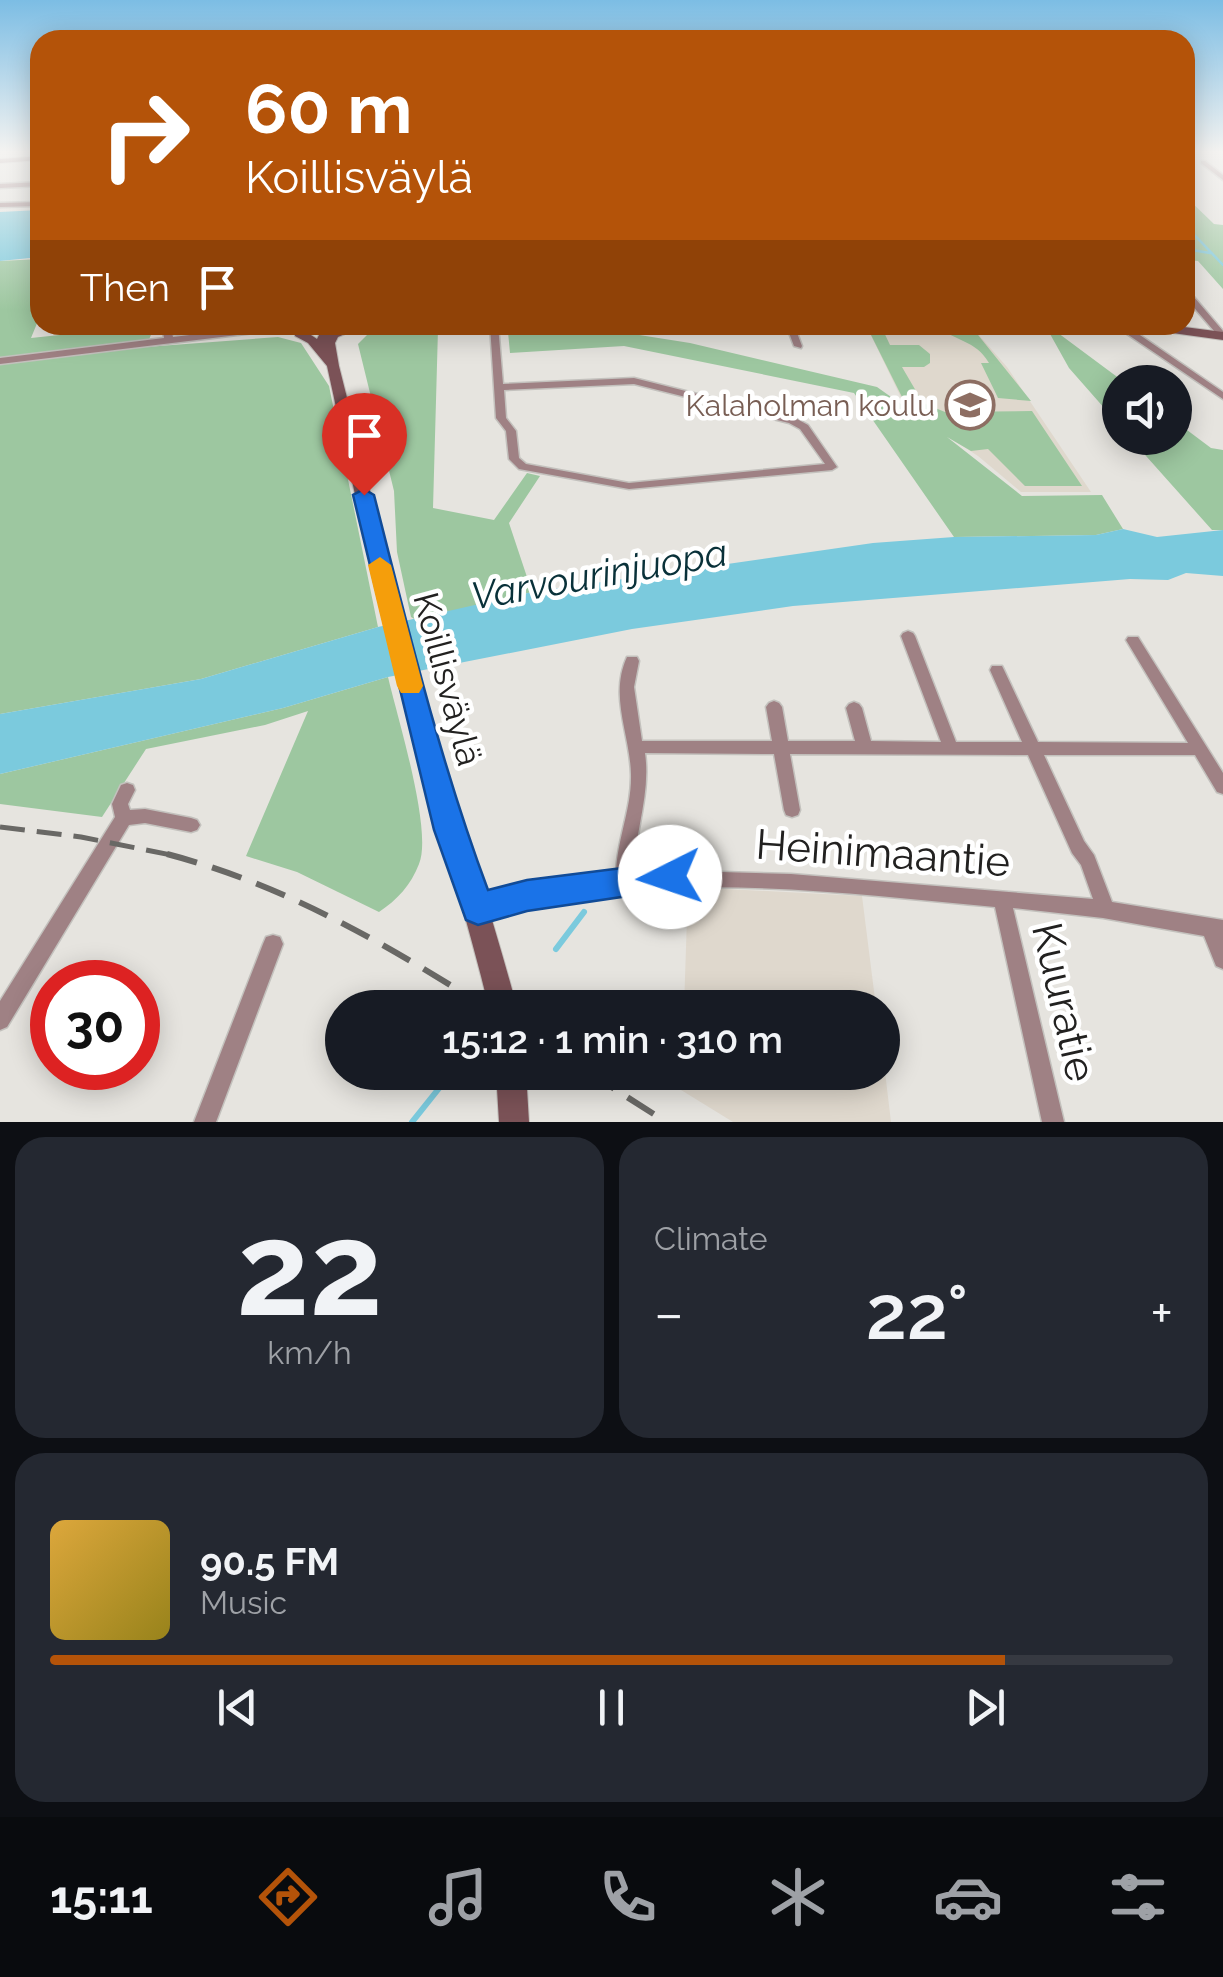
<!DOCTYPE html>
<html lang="en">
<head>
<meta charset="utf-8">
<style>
  :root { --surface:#171b24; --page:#242831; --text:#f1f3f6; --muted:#9ea1a6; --line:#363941; --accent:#b45309 }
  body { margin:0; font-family:Raleway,sans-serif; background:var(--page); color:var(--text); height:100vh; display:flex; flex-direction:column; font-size:38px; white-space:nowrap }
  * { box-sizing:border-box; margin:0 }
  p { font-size:32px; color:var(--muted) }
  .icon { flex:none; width:55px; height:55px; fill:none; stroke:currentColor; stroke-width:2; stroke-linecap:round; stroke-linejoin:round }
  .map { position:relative; height:1122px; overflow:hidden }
  .side { display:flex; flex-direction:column; gap:15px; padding:15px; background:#0d0f14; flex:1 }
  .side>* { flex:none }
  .guide { position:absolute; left:30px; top:30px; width:1165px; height:305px; border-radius:30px; box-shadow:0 5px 25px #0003; background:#b45309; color:#fff; overflow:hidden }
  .controls { position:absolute; left:1102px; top:365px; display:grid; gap:20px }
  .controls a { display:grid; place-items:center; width:90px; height:90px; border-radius:50%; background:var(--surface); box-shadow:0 5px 25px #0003; font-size:50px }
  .speed { position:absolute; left:30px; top:960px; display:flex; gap:20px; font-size:50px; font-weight:700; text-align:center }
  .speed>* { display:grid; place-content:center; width:130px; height:130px; border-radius:50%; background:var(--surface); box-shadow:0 5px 25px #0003; line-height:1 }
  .speed .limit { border:15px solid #d22; background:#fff; color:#111 }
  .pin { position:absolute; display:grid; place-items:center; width:85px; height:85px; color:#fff; margin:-102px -42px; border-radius:50% 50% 50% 0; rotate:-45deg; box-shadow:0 0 10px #0007 }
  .pin .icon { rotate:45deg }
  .me { position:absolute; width:110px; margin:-55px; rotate:266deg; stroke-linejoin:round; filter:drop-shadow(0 0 8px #0008) }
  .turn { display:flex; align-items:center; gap:35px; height:210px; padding:0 50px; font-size:45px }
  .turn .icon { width:130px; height:130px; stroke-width:2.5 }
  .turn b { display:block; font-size:70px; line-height:85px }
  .then { display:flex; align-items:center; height:95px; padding:0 50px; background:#0003; gap:20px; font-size:38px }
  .big { font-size:75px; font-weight:600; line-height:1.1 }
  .side .tile { flex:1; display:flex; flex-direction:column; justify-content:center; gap:15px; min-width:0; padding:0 35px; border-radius:30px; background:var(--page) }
  .side .dial { align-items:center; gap:0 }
  .dial b { font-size:130px; line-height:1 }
  .song { display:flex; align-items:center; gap:30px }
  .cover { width:120px; height:120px; border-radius:15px; background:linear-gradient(135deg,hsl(40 70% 55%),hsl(50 70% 35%)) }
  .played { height:10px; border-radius:5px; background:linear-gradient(90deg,var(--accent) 85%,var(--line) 85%) }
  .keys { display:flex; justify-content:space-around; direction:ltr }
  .heat { display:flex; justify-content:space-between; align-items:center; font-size:55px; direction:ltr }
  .side .tiles { flex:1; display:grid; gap:15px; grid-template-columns:1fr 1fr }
  .tile:last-child { grid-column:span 2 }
  .trip { position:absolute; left:325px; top:990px; width:575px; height:100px; border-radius:50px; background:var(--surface); box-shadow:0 5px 25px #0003; font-weight:600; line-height:100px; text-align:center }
  .tabs { display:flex; height:160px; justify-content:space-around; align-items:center; background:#090b0e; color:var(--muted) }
  .tabs .icon { width:70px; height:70px }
  .tabs .active { color:var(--accent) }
  .tabs b { font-size:45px; color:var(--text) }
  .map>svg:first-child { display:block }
  .built { fill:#dfd8cd }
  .green { fill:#9dc7a0 }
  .water { fill:#7bcadd }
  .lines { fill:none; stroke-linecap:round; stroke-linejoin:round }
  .stream-far1 { stroke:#7bcadd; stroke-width:2.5 }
  .stream { stroke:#7bcadd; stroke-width:6 }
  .street-casing { stroke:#c3c1bd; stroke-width:3 }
  .secondary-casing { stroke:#c3c1bd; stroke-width:2 }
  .street { fill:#9f8184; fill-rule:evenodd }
  .secondary { fill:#7b5257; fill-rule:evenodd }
  .rail-far1 { stroke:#696865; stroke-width:5; stroke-dasharray:25 12; stroke-linecap:butt }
  .rail { stroke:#696865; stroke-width:6; stroke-dasharray:31 16; stroke-linecap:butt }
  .route { fill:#1a73e8; stroke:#114b97; stroke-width:2.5 }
  .slow { fill:#f59e0b }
  .labels { text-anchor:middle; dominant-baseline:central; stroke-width:9; stroke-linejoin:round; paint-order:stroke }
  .far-education-label { font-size:30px; fill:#785e54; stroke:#fff; text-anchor:end }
  .street-label { font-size:35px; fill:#222120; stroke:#fff }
  .water-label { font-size:38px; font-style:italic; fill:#093139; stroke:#fff }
  .near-street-label { font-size:42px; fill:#222120; stroke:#fff }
</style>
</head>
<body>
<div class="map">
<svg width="1223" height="1122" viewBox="0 0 1223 1122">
  <rect width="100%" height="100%" fill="#e6e4df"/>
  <path class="built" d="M866 325H970L1007 367 1091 492H1021L978 456 907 410Z
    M688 887 862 896 876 1007 684 1008Z
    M883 1055 891 1122H733L681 1090V1073L882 1072Z"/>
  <path class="green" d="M1185 196 1214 224 1223 225V289L1198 261 1185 260Z
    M40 259V316L31 338 155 325 146 347 278 337 301 343 329 386 378 627 201 679 0 714V261Z
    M387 325 479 326 438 329 433 508 494 520 527 473 540 476 509 523 532 592 416 620 411 617 397 552 394 491 358 344 375 327Z
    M501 325H576L690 343 877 387 908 409 866 325H899L881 326 890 345H919L930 354V363L924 367H902L923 403 945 412 1032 411 1082 486H1025L988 449 971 451 947 437 1022 496 1102 495 1123 529 1096 535 954 537 854 393 624 346 510 353 508 332Z
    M935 325H970L1031 401 998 398 981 363H989C976 340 954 341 935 325Z
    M1045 325H1105L1123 333 1071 327 1054 330 1124 382H1120V426L1069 368Z
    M1175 421 1211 448 1223 450V530H1212L1130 438H1175Z
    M388 677C397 716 433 831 419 864 411 885 397 900 379 912L297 872 246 856 308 711 265 725 146 749 102 817 0 804V774L283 708Z"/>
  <path class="water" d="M40 210V257L0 261V212Z
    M1123 529 1157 537 1223 530V576L1186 573 1168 580 1130 579 793 606 632 629 388 677 283 708 0 774V714L201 679 378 627 532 592 873 543 954 537 1096 535Z"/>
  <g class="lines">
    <path class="stream-far1" d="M1185 225 1223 265
      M1185 249 1210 253"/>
    <path class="stream" d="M556 949 584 912
      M412 1122 452 1072"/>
    <g class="street-casing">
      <path id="street" d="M1201 161H1205L1223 175V180L1201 163Z
        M40 182V186L0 188V184Z
        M40 202V206L0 207V203Z
        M1185 290H1188L1223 331V339L1220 338 1185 297Z
        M162 325H170L173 337 273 325H298L294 328 0 364V358L164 338Z
        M490 325H498L503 384 634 378 797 419 808 425 837 467 832 470 629 489 519 469 509 459 506 431 496 418ZM634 384 789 423 800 429 825 464 629 483 526 464 519 458 516 431 506 418 504 390Z
        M786 325H794L802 346 801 348 794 346Z
        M1123 325H1131L1134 331 1223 392V399L1127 334Z
        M908 631 913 633 915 636 956 742H1022L990 670 992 666H1002L1004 670 1038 742 1188 743 1126 640 1128 637H1138L1223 773V794L1217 792 1195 755H1044L1084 841 1094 855 1112 902 1223 920V969L1216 966 1204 936 1103 918 1013 908 1064 1122H1042L995 907C876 896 755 881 636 890 582 894 530 905 478 918L471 915 469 909 471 903 478 900 531 888 616 876C616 841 632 809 631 774 630 734 609 696 627 657H637L639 661 634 687 642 741H772L766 707 769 703 774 701 779 703 782 707 788 741H855L846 708 849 704 854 702 859 704 862 708 871 741 941 742 901 636 903 633ZM645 753 774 754 784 810 786 815 792 817 798 815 800 810 790 754 1028 755 1072 853 1081 865 1093 899 791 874 687 871 634 874C634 833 651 795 645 753Z
        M127 783 133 785 135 790 128 804 130 810 145 809 191 818 197 820 200 825 197 830 191 832 145 823 129 825 7 1027 0 1030V1001L115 817 112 804 121 785Z
        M273 935 280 937 283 944 216 1122H194L263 944 266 937Z"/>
    </g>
    <g class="secondary-casing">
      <path id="secondary" d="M40 156V160L0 163V159Z
        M294 325H306L305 331 317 339 319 335 349 325H366L338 337 335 343 339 366C367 475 391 585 422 693 452 798 489 901 517 1008H489C463 901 429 798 401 692 373 584 351 474 327 366L308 343 295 336Z
        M1137 325H1169L1223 332V340L1143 329Z
        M496 1072H526L529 1122H499Z"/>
    </g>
    <use href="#street" class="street"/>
    <use href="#secondary" class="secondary"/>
    <path class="rail-far1" d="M0 827 81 837 176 856"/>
    <path class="rail" d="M167 854C285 885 384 943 487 1008
      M588 1072 666 1122"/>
  </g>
  <linearGradient id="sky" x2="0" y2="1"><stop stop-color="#7cbde4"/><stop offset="0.49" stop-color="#f4f3f1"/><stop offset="1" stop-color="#f4f3f1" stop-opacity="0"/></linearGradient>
  <rect width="1223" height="310" fill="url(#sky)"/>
  <path class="route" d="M364 489 374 495C408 628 440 762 488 890L527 880 670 862 682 867 687 877 682 888 527 911 478 925 466 920 434 830 353 495Z"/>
  <path class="slow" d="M380 557 391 565 423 686 419 693H401L397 686 368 565Z"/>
  <defs>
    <g id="school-ring" transform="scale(2.5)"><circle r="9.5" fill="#fff" stroke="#8d6e63" stroke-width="1.5"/><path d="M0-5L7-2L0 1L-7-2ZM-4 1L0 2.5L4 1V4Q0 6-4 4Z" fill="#8d6e63"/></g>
  </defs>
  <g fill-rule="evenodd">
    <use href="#school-ring" x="970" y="405"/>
  </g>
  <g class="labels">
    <g class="far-education-label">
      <text x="935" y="405">Kalaholman koulu</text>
    </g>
    <g class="street-label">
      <text transform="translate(448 679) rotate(75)">Koillisväylä</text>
    </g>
    <g class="water-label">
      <text transform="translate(599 574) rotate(-10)">Varvourinjuopa</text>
    </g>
    <g class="near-street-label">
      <text transform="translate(883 853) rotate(4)">Heinimaantie</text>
      <text transform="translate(1064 1002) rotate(77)">Kuuratie</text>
    </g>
  </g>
</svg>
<div class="controls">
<a><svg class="icon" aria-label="sound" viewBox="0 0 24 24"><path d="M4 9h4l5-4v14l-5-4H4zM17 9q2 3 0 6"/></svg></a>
</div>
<div class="speed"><div class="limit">30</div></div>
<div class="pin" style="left:364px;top:495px;background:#d93025"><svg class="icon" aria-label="arrive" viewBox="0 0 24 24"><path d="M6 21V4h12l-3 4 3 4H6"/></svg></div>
<svg class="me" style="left:670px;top:877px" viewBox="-20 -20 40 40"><circle r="19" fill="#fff"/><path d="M0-13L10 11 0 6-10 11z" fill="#1a73e8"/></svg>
<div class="trip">15:12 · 1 min · 310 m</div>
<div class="guide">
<div class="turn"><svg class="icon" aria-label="right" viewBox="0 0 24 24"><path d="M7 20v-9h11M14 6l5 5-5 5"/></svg><div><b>60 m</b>Koillisväylä</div></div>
<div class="then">Then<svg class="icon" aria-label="arrive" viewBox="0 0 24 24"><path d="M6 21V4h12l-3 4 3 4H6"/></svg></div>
</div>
</div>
<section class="side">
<div class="tiles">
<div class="tile dial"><b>22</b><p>km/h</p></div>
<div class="tile"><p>Climate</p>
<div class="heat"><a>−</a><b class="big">22°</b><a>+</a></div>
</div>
<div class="tile">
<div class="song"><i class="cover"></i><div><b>90.5 FM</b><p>Music</p></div></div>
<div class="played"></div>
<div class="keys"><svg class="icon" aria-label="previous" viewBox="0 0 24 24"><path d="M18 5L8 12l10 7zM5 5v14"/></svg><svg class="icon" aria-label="pause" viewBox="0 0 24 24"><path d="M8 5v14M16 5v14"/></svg><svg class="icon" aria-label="next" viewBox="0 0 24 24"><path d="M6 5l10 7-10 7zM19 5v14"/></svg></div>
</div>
</div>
</section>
<nav class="tabs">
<b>15:11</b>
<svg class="icon active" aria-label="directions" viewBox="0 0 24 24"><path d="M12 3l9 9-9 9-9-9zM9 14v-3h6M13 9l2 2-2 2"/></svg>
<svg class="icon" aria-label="music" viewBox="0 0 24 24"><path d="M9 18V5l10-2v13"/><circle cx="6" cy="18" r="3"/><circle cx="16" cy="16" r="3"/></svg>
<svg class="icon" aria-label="phone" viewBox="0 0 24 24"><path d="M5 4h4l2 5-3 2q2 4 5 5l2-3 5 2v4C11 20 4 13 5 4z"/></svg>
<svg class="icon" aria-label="climate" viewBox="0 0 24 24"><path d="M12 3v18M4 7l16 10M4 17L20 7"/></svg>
<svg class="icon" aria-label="car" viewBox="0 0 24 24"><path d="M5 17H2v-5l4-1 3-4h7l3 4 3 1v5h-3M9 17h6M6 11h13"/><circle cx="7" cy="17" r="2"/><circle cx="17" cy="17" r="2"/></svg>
<svg class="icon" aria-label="filters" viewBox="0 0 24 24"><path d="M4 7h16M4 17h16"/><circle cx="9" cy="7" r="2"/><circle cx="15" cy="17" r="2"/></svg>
</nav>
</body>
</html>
